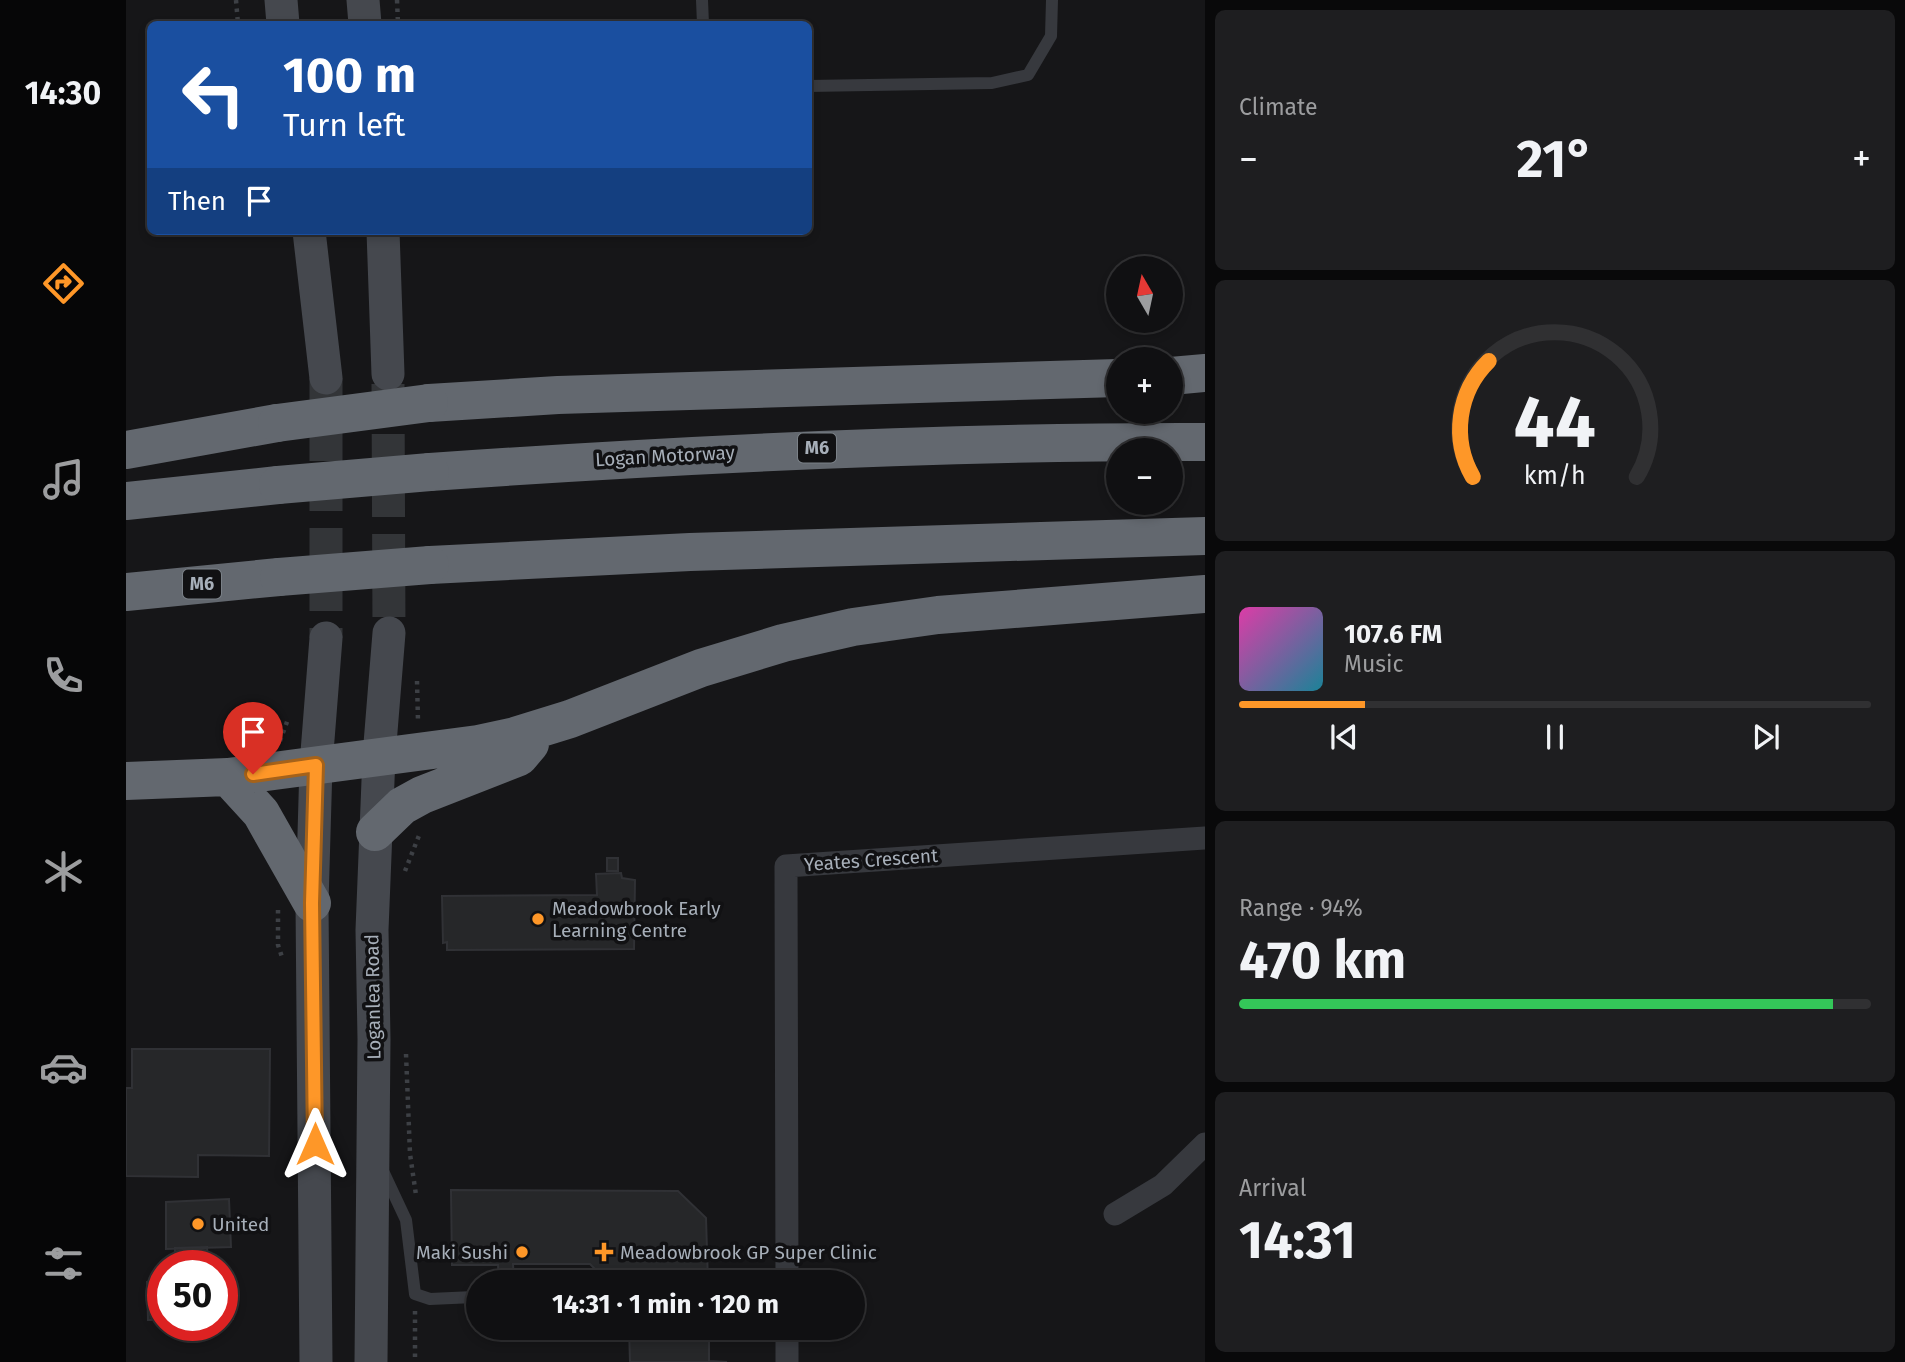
<!DOCTYPE html>
<html lang="en">
<head>
<meta charset="utf-8">
<style>
  :root { --surface:#101012; --page:#1e1e20; --text:#f1f3f6; --muted:#9c9d9f; --line:#303032; --accent:#fe9728 }
  body { margin:0; font-family:"Fira Sans",sans-serif; background:var(--page); color:var(--text); height:100vh; display:flex; flex-direction:column; font-size:26px; white-space:nowrap }
  * { box-sizing:border-box; margin:0 }
  p { font-size:23px; color:var(--muted) }
  .icon { flex:none; width:38px; height:38px; fill:none; stroke:currentColor; stroke-width:2; stroke-linecap:round; stroke-linejoin:round }
  .map { position:relative; flex:1; overflow:hidden }
  .details { display:flex; flex-direction:column; gap:10px; padding:10px; background:#09090a; width:700px }
  .details>* { flex:none }
  .banner { position:absolute; left:21px; top:21px; width:665px; height:214px; border-radius:10px; box-shadow:0 4px 10px #0003,0 0 0 2px var(--line); background:#1a4fa0; color:#fff; overflow:hidden }
  .needle { width:46px; rotate:351deg }
  .fabs { position:absolute; left:980px; top:256px; display:grid; gap:14px }
  .fabs a { display:grid; place-items:center; width:77px; height:77px; border-radius:50%; background:var(--surface); box-shadow:0 4px 10px #0003,0 0 0 2px var(--line); font-size:35px }
  .speed { position:absolute; left:21px; top:1250px; display:flex; gap:14px; font-size:35px; font-weight:700; text-align:center }
  .speed>* { display:grid; place-content:center; width:91px; height:91px; border-radius:50%; background:var(--surface); box-shadow:0 4px 10px #0003,0 0 0 2px var(--line); line-height:1 }
  .speed .limit { border:10px solid #d22; background:#fff; color:#111 }
  .pin { position:absolute; display:grid; place-items:center; width:60px; height:60px; color:#fff; margin:-72px -30px; border-radius:50% 50% 50% 0; rotate:-45deg; box-shadow:0 0 7px #0007 }
  .pin .icon { rotate:45deg }
  .me { position:absolute; width:77px; margin:-38px; rotate:0deg; stroke-linejoin:round; filter:drop-shadow(0 0 5px #0008) }
  .turn { display:flex; align-items:center; gap:24px; height:147px; padding:0 21px; font-size:32px }
  .turn .icon { width:91px; height:91px; stroke-width:2.5 }
  .turn b { display:block; font-size:49px; line-height:60px }
  .then { display:flex; align-items:center; height:66px; padding:0 21px; background:#0003; gap:14px; font-size:26px }
  .big { font-size:52px; font-weight:700; line-height:1.1 }
  .details .card { flex:1; display:flex; flex-direction:column; justify-content:center; gap:10px; min-width:0; padding:0 24px; border-radius:10px; background:var(--page) }
  .details .dial { align-items:center; gap:0 }
  .dial svg { height:182px; overflow:visible; fill:none; stroke:var(--line); stroke-width:7; stroke-linecap:round; text-anchor:middle }
  .dial text { fill:var(--text); stroke:none }
  .song { display:flex; align-items:center; gap:21px }
  .cover { width:84px; height:84px; border-radius:10px; background:linear-gradient(135deg,hsl(320 70% 55%),hsl(190 70% 35%)) }
  .played { height:7px; border-radius:4px; background:linear-gradient(90deg,var(--accent) 20%,var(--line) 20%) }
  .keys { display:flex; justify-content:space-around; direction:ltr }
  .heat { display:flex; justify-content:space-between; align-items:center; font-size:38px; direction:ltr }
  .charge { height:10px; border-radius:5px; background:linear-gradient(90deg,#34c759 94%,var(--line) 0) }
  .trip { position:absolute; left:340px; top:1270px; width:399px; height:70px; border-radius:35px; background:var(--surface); box-shadow:0 4px 10px #0003,0 0 0 2px var(--line); font-weight:700; line-height:70px; text-align:center }
  main { display:flex; flex:1; min-height:0 }
  .menu { display:flex; flex-direction:column; width:126px; justify-content:space-around; align-items:center; background:#060607; color:var(--muted) }
  .menu .icon { width:49px; height:49px }
  .menu .active { color:var(--accent) }
  .menu b { font-size:32px; color:var(--text) }
  .map>svg:first-child { display:block }
  .building { fill:#262729; stroke:#303135; stroke-width:2 }
  .lines { fill:none; stroke-linecap:round; stroke-linejoin:round }
  .secondary-tunnel { stroke:#333538; stroke-width:33; stroke-dasharray:33 17; stroke-linecap:butt }
  .path { stroke:#3d4045; stroke-width:4.5; stroke-dasharray:3.5 5; stroke-linecap:butt }
  .service { stroke:#37393e; stroke-width:12 }
  .minor { stroke:#37393e; stroke-width:23 }
  .secondary { stroke:#45484e; stroke-width:33 }
  .motorway { stroke:#63686f; stroke-width:38 }
  .motorway-bridge { stroke:#63686f; stroke-width:38 }
  .route-casing { stroke:#a5621a; stroke-width:18 }
  .route { stroke:#fe9728; stroke-width:12 }
  .poi-dot { fill:#fe9728; stroke:#111113; stroke-width:2.5 }
  .labels { text-anchor:middle; dominant-baseline:central; stroke-width:7; stroke-linejoin:round; paint-order:stroke }
  .shield { fill:#111113; stroke:#7a8087; stroke-width:2 }
  .shield-label { font-size:18px; font-weight:bold; fill:#a7afb9 }
  .street-label { font-size:19px; fill:#a7afb9; stroke:#111113 }
  .poi-label { font-size:19px; fill:#a7afb9; stroke:#111113; text-anchor:start }
</style>
</head>
<body>
<main>
<nav class="menu">
<b>14:30</b>
<svg class="icon active" aria-label="directions" viewBox="0 0 24 24"><path d="M12 3l9 9-9 9-9-9zM9 14v-3h6M13 9l2 2-2 2"/></svg>
<svg class="icon" aria-label="music" viewBox="0 0 24 24"><path d="M9 18V5l10-2v13"/><circle cx="6" cy="18" r="3"/><circle cx="16" cy="16" r="3"/></svg>
<svg class="icon" aria-label="phone" viewBox="0 0 24 24"><path d="M5 4h4l2 5-3 2q2 4 5 5l2-3 5 2v4C11 20 4 13 5 4z"/></svg>
<svg class="icon" aria-label="climate" viewBox="0 0 24 24"><path d="M12 3v18M4 7l16 10M4 17L20 7"/></svg>
<svg class="icon" aria-label="car" viewBox="0 0 24 24"><path d="M5 17H2v-5l4-1 3-4h7l3 4 3 1v5h-3M9 17h6M6 11h13"/><circle cx="7" cy="17" r="2"/><circle cx="17" cy="17" r="2"/></svg>
<svg class="icon" aria-label="filters" viewBox="0 0 24 24"><path d="M4 7h16M4 17h16"/><circle cx="9" cy="7" r="2"/><circle cx="15" cy="17" r="2"/></svg>
</nav>
<div class="map">
<svg width="1079" height="1362" viewBox="0 0 1079 1362">
  <rect width="100%" height="100%" fill="#161618"/>
  <path class="building" d="M481 858H492V871H481Z
    M495 873 496 878 509 880 508 949 321 950V942L317 943 316 896 471 895 470 874Z
    M6 1049H144L143 1156 72 1155V1177L0 1176V1088H6Z
    M325 1190 552 1191 580 1218 582 1283H483L464 1264H387L388 1283H373L372 1265H326Z
    M103 1199 105 1247 40 1249V1202Z
    M81 1247 82 1265H49V1248Z
    M96 1280H107V1319H96Z
    M37 1281V1320H22L21 1282Z
    M503 1328H583V1361L601 1362H504Z"/>
  <g class="lines">
    <path class="secondary-tunnel" d="M200 378V638
      M262 384 263 633"/>
    <path class="path" d="M110 0 112 24
      M271 0 272 24
      M291 681 292 721
      M154 741 162 719
      M279 871 294 833
      M152 910V945L156 957
      M280 1054 284 1154 290 1195
      M289 1311V1362"/>
    <path class="service" d="M576 0 577 24
      M682 86 866 83 902 75 925 36 926 0
      M257 1171 280 1220 289 1294 304 1299 348 1297"/>
    <path class="minor" d="M989 1214 1037 1185 1079 1144
      M661 1283 660 866 1079 838
      M661 1362V1328"/>
    <path class="secondary" d="M155 0 157 24
      M237 0 239 24
      M183 231 200 378
      M257 231 262 374
      M190 1362 186 903 190 765 200 638
      M245 1362 248 1039 246 930 253 756 263 633"/>
    <path class="motorway" d="M1045 376 1079 373
      M303 403 432 395 992 378
      M0 450 151 423
      M304 472C562 454 820 441 1079 442
      M0 501 152 485
      M304 565 564 552 1079 536
      M0 592 153 577
      M102 777 135 813 186 903
      M0 781 102 777 352 744 389 736 444 719 575 668 657 643 727 627 812 615 1079 594
      M249 832 276 806 296 795 393 757 404 744"/>
    <path class="motorway-bridge" d="M151 423 303 403
      M152 485 304 472
      M153 577 304 565"/>
  </g>
  <g class="lines">
    <g class="route-casing">
      <path id="route" d="M127 774 190 765 186 903 189 1144"/>
    </g>
    <use href="#route" class="route"/>
  </g>
  <g class="poi-dot">
    <circle cx="412" cy="919" r="7"/>
    <circle cx="72" cy="1224" r="7"/>
    <circle cx="396" cy="1252" r="7"/>
    <path d="M474.5 1241.5h7v7h7v7h-7v7h-7v-7h-7v-7h7z"/>
  </g>
  <g class="labels">
    <g class="shield">
      <rect x="672" y="433.5" width="38" height="29" rx="5"/>
      <rect x="57" y="569.5" width="38" height="29" rx="5"/>
    </g>
    <g class="shield-label">
      <text x="691" y="448">M6</text>
      <text x="76" y="584">M6</text>
    </g>
    <g class="street-label">
      <text transform="translate(539 456) rotate(-3)">Logan Motorway</text>
      <text transform="translate(745 860) rotate(-4)">Yeates Crescent</text>
      <text transform="translate(247 997) rotate(-91)">Loganlea Road</text>
    </g>
    <g class="poi-label">
      <text x="426" y="908">Meadowbrook Early<tspan x="426" dy="22">Learning Centre</tspan></text>
      <text x="86" y="1224">United</text>
      <text x="382" y="1252" text-anchor="end">Maki Sushi</text>
      <text x="494" y="1252">Meadowbrook GP Super Clinic</text>
    </g>
  </g>
</svg>
<div class="fabs">
<a><svg class="needle" viewBox="-14 -14 28 28"><path d="M0-13l5 13h-10z" fill="#e53935"/><path d="M0 13l5-13h-10z" fill="#9c9d9f"/></svg></a>
<a>+</a>
<a>−</a>
</div>
<div class="speed"><div class="limit">50</div></div>
<div class="pin" style="left:127px;top:774px;background:#d93025"><svg class="icon" aria-label="arrive" viewBox="0 0 24 24"><path d="M6 21V4h12l-3 4 3 4H6"/></svg></div>
<svg class="me" style="left:189px;top:1144px" viewBox="-20 -20 40 40"><path d="M0-17L14 15 0 8-14 15z" fill="#fe9728" stroke="#fff" stroke-width="4"/></svg>
<div class="trip">14:31 · 1 min · 120 m</div>
<div class="banner">
<div class="turn"><svg class="icon" aria-label="left" viewBox="0 0 24 24"><path d="M17 20v-9H6M10 6l-5 5 5 5"/></svg><div><b>100 m</b>Turn left</div></div>
<div class="then">Then<svg class="icon" aria-label="arrive" viewBox="0 0 24 24"><path d="M6 21V4h12l-3 4 3 4H6"/></svg></div>
</div>
</div>
<section class="details">
<div class="card"><p>Climate</p>
<div class="heat"><a>−</a><b class="big">21°</b><a>+</a></div>
</div>
<div class="card dial"><svg viewBox="0 0 100 80">
<path d="M14 69A42 42 0 1 1 86 69"/>
<path d="M14 69A42 42 0 0 1 21 18" stroke="#fe9728"/>
<text x="50" y="56" font-size="32" font-weight="700">44</text>
<text x="50" y="72" font-size="11">km/h</text>
</svg></div>
<div class="card">
<div class="song"><i class="cover"></i><div><b>107.6 FM</b><p>Music</p></div></div>
<div class="played"></div>
<div class="keys"><svg class="icon" aria-label="previous" viewBox="0 0 24 24"><path d="M18 5L8 12l10 7zM5 5v14"/></svg><svg class="icon" aria-label="pause" viewBox="0 0 24 24"><path d="M8 5v14M16 5v14"/></svg><svg class="icon" aria-label="next" viewBox="0 0 24 24"><path d="M6 5l10 7-10 7zM19 5v14"/></svg></div>
</div>
<div class="card"><p>Range · 94%</p><b class="big">470 km</b><div class="charge"></div></div>
<div class="card"><p>Arrival</p><b class="big">14:31</b></div>
</section>
</main>
</body>
</html>
